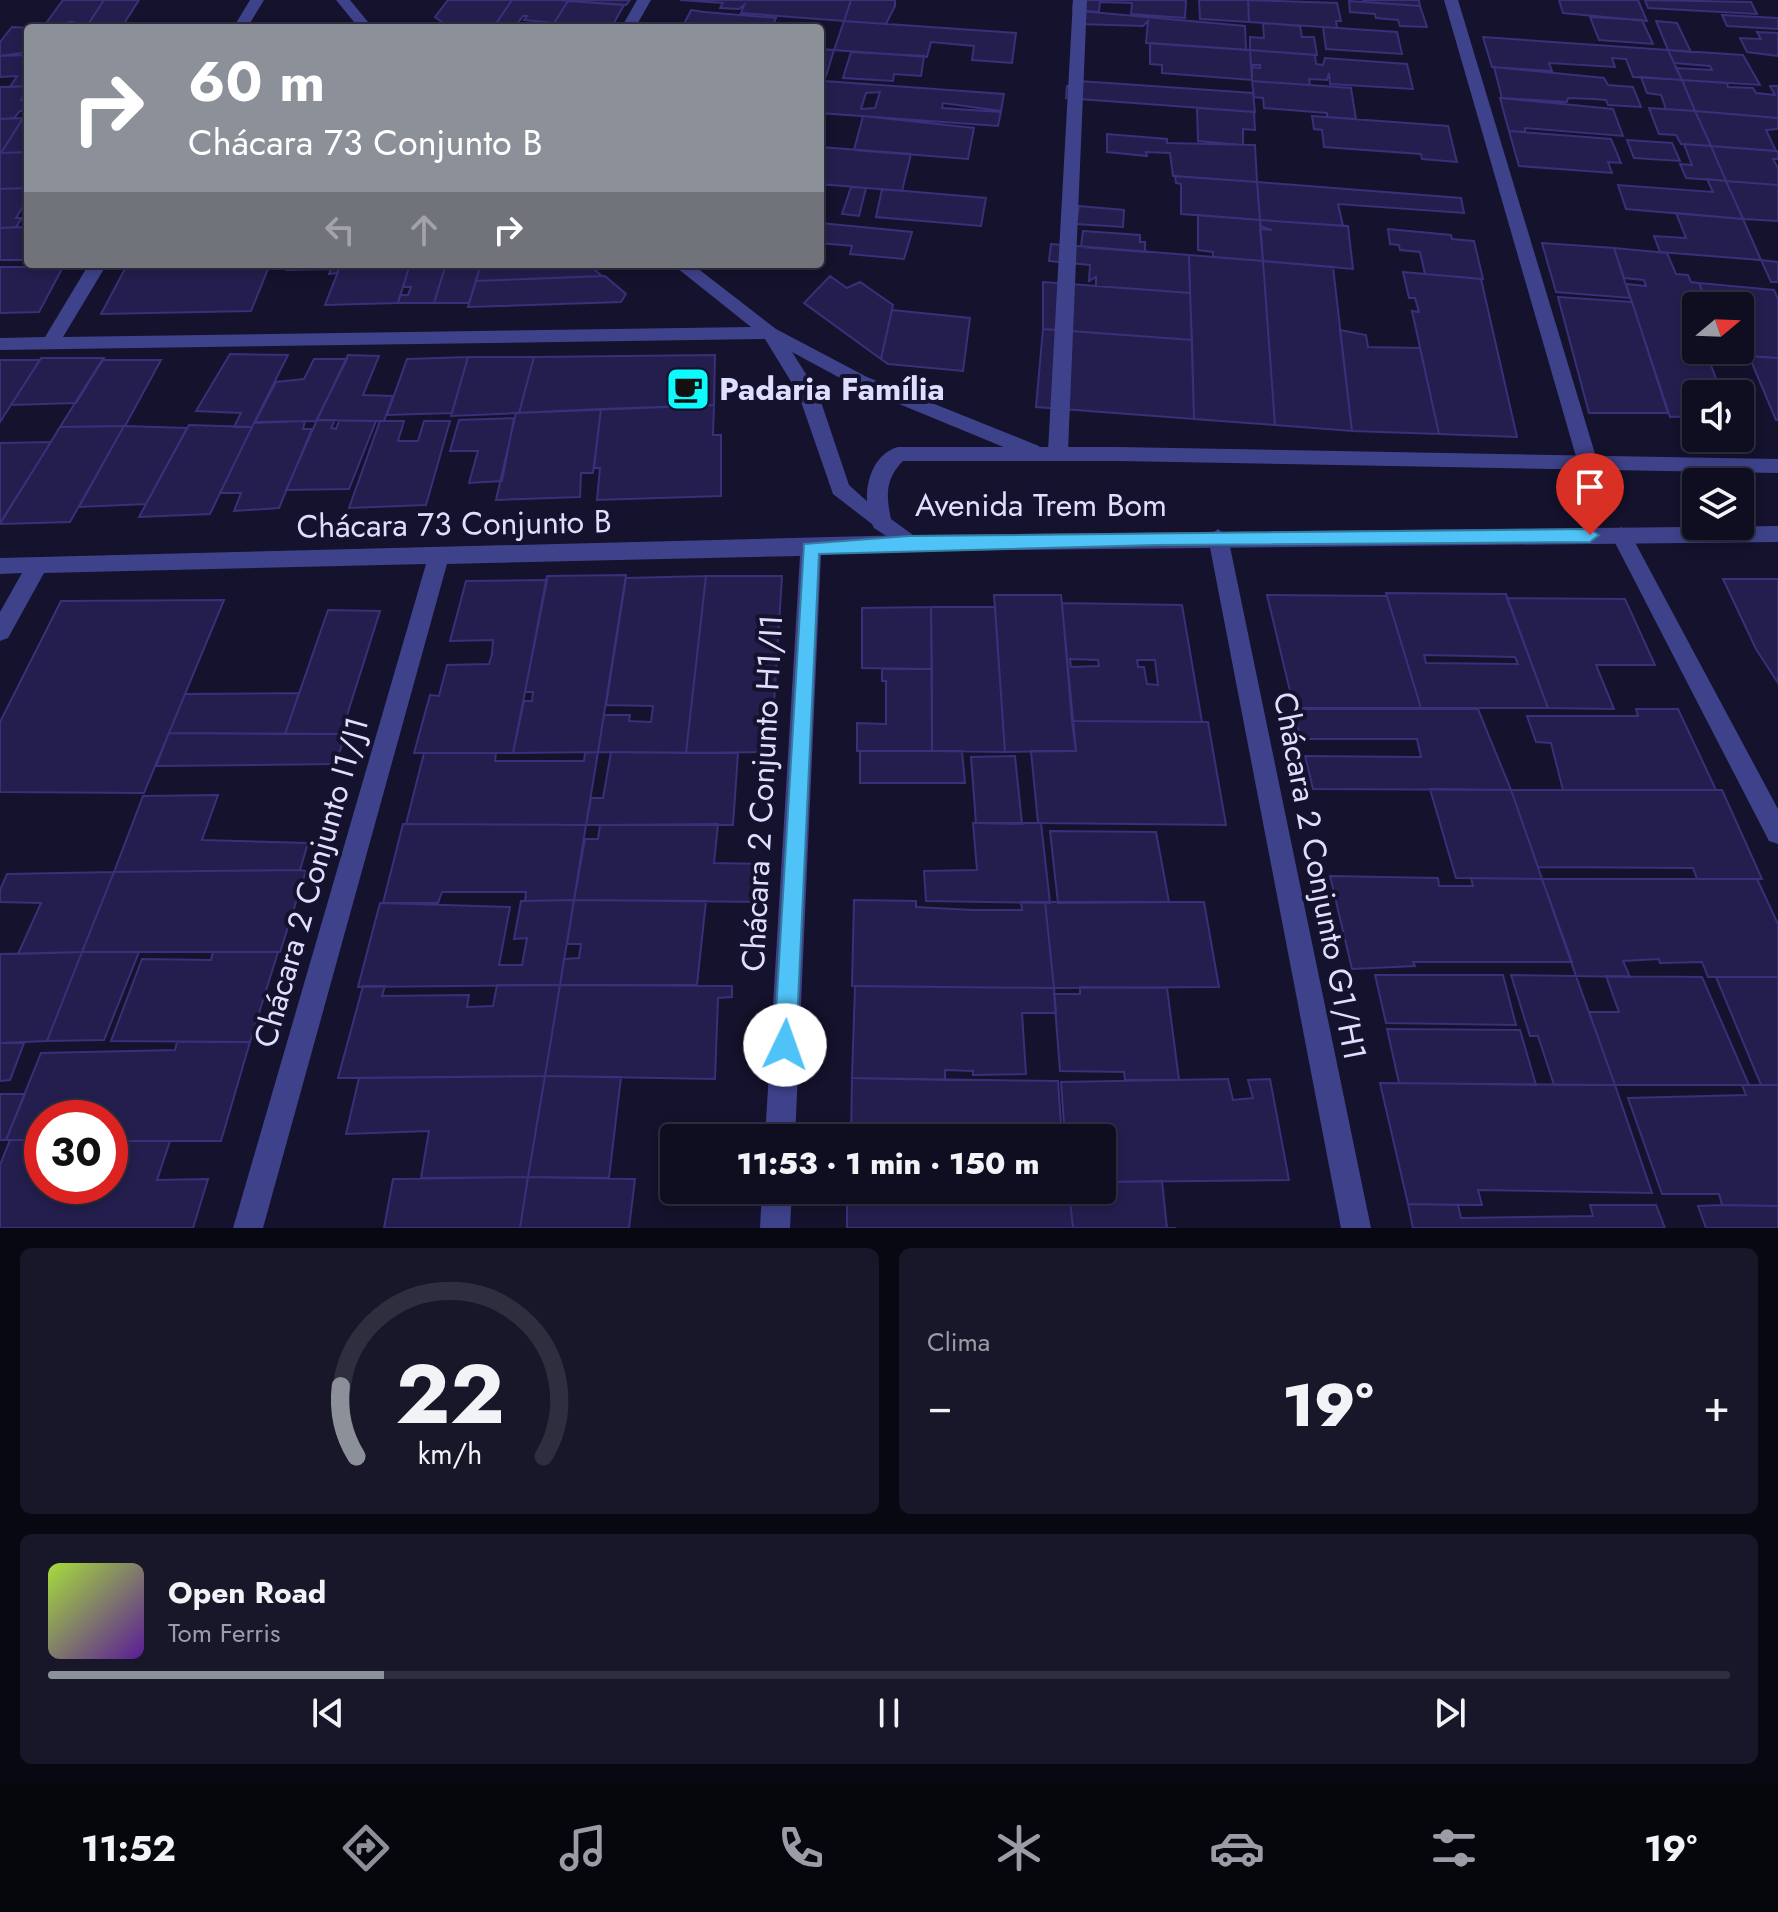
<!DOCTYPE html>
<html lang="pt">
<head>
<meta charset="utf-8">
<style>
  :root { --surface:#0f0e21; --page:#18172a; --text:#f1f3f6; --muted:#9b9ca5; --line:#2f2e3f; --accent:#8c9099 }
  body { margin:0; font-family:Jost,sans-serif; background:var(--page); color:var(--text); height:100vh; display:flex; flex-direction:column; font-size:30px; white-space:nowrap }
  * { box-sizing:border-box; margin:0 }
  p { font-size:26px; color:var(--muted) }
  .icon { flex:none; width:44px; height:44px; fill:none; stroke:currentColor; stroke-width:2; stroke-linecap:round; stroke-linejoin:round }
  .map { position:relative; height:1228px; overflow:hidden }
  .side { display:flex; flex-direction:column; gap:20px; padding:20px; background:#080812; flex:1 }
  .side>* { flex:none }
  .guide { position:absolute; left:24px; top:24px; width:800px; height:244px; border-radius:8px; box-shadow:0 4px 12px #0003,0 0 0 2px var(--line); background:#8c9099; color:#fff; overflow:hidden }
  .needle { width:52px; rotate:71deg }
  .tools { position:absolute; left:1682px; top:292px; display:grid; gap:16px }
  .tools a { display:grid; place-items:center; width:72px; height:72px; border-radius:8px; background:var(--surface); box-shadow:0 4px 12px #0003,0 0 0 2px var(--line); font-size:40px }
  .speed { position:absolute; left:24px; top:1100px; display:flex; gap:16px; font-size:40px; font-weight:700; text-align:center }
  .speed>* { display:grid; place-content:center; width:104px; height:104px; border-radius:50%; background:var(--surface); box-shadow:0 4px 12px #0003,0 0 0 2px var(--line); line-height:1 }
  .speed .limit { border:12px solid #d22; background:#fff; color:#111 }
  .pin { position:absolute; display:grid; place-items:center; width:68px; height:68px; color:#fff; margin:-82px -34px; border-radius:50% 50% 50% 0; rotate:-45deg; box-shadow:0 0 8px #0007 }
  .pin .icon { rotate:45deg }
  .me { position:absolute; width:88px; margin:-44px; rotate:3deg; stroke-linejoin:round; filter:drop-shadow(0 0 6px #0008) }
  .turn { display:flex; align-items:center; gap:28px; height:168px; padding:0 32px; font-size:36px }
  .turn .icon { width:104px; height:104px; stroke-width:2.5 }
  .turn b { display:block; font-size:56px; line-height:68px }
  .lanes { display:flex; align-items:center; height:76px; padding:0 32px; background:#0003; justify-content:center; gap:40px; direction:ltr }
  .lanes .off { opacity:.35 }
  .big { font-size:60px; font-weight:800; line-height:1.1 }
  .side .tile { flex:1; display:flex; flex-direction:column; justify-content:center; gap:12px; min-width:0; padding:0 28px; border-radius:12px; background:var(--page) }
  .side .dial { align-items:center; gap:0 }
  .dial svg { height:208px; overflow:visible; fill:none; stroke:var(--line); stroke-width:7; stroke-linecap:round; text-anchor:middle }
  .dial text { fill:var(--text); stroke:none }
  .song { display:flex; align-items:center; gap:24px }
  .cover { width:96px; height:96px; border-radius:12px; background:linear-gradient(135deg,hsl(80 70% 55%),hsl(270 70% 35%)) }
  .played { height:8px; border-radius:4px; background:linear-gradient(90deg,var(--accent) 20%,var(--line) 20%) }
  .keys { display:flex; justify-content:space-around; direction:ltr }
  .heat { display:flex; justify-content:space-between; align-items:center; font-size:44px; direction:ltr }
  .side .tiles { flex:1; display:grid; gap:20px; grid-template-columns:1fr 1fr }
  .tile:last-child { grid-column:span 2 }
  .trip { position:absolute; left:660px; top:1124px; width:456px; height:80px; border-radius:8px; background:var(--surface); box-shadow:0 4px 12px #0003,0 0 0 2px var(--line); font-weight:800; line-height:80px; text-align:center }
  .tabs { display:flex; height:128px; justify-content:space-around; align-items:center; background:#06060d; color:var(--muted) }
  .tabs .icon { width:56px; height:56px }
  .tabs .current { color:var(--accent) }
  .tabs b { font-size:36px; color:var(--text) }
  .map>svg:first-child { display:block }
  .building { fill:#231e4d; stroke:#383079; stroke-width:2; fill-rule:evenodd }
  .lines { fill:none; stroke-linecap:round; stroke-linejoin:round }
  .minor { fill:#3e428b; fill-rule:evenodd }
  .tertiary { fill:#3e428b; fill-rule:evenodd }
  .route { fill:#4fc3f7; stroke:#337fa1; stroke-width:2 }
  .labels { text-anchor:middle; dominant-baseline:central; stroke-width:8; stroke-linejoin:round; paint-order:stroke }
  .poi-label { font-size:32px; font-weight:bold; fill:#dedeff; stroke:#14122c; text-anchor:start }
  .street-label { font-size:32px; fill:#dedeff; stroke:#14122c }
</style>
</head>
<body>
<div class="map">
<svg width="1778" height="1228" viewBox="0 0 1778 1228">
  <rect width="100%" height="100%" fill="#14122c"/>
  <path class="building" d="M63 0H104L87 26H70L73 22H68L65 26H44Z
    M104 0H139L123 25 87 26Z
    M448 0H512L493 28H450L435 17Z
    M512 0H560L568 1 554 23 524 20 527 16H523L514 28H493Z
    M560 0H630L626 5Z
    M680 0H851L844 21 741 13 744 5 739 9 720 8 723 3Z
    M851 0H895V6L886 24 844 21Z
    M1074 0H1186L1185 18 1131 14 1132 3 1100 2 1099 12 1073 10Z
    M1199 0H1248L1249 22 1200 19Z
    M1248 0 1337 3 1341 21H1336L1337 28 1249 22Z
    M1363 0H1419L1420 6 1364 2Z
    M1559 0H1638L1647 21 1563 13Z
    M1645 0 1751 2 1757 14 1648 8Z
    M568 1 624 5 611 28H551Z
    M1349 1 1420 6 1427 27 1400 26 1398 20 1376 18 1375 14 1350 12Z
    M691 10 704 12 776 18 772 28H682Z
    M1080 11 1245 26 1246 50 1146 43 1148 21 1143 26 1079 24Z
    M1722 15 1778 18V29L1727 26Z
    M1590 17 1642 20 1653 44 1599 40Z
    M844 21 1016 33 1012 63 972 60 974 46 931 42 927 57 834 50Z
    M1656 21 1677 23 1691 52 1668 50Z
    M1263 23 1300 26 1302 37H1314L1317 55 1250 50V37L1264 38Z
    M206 24 204 28H86L87 26Z
    M12 27 34 28 58 27 28 28V52L0 56V42Z
    M1323 27 1397 32 1402 54 1326 49Z
    M1757 32 1778 33V56L1747 52 1740 38 1761 39Z
    M1483 37 1668 50 1682 80 1633 77 1626 59 1612 58 1615 67 1549 63 1552 71 1492 67Z
    M1150 43 1250 50 1252 80 1162 73V65L1150 64Z
    M820 49 834 50 826 76 820 75Z
    M1250 50 1315 55 1316 64 1323 65 1325 58 1407 64 1413 89 1330 84 1329 73 1327 80 1309 79 1310 85 1252 81V67L1260 68V65H1251Z
    M1668 50 1743 55 1760 85 1682 80 1676 68 1712 70 1710 66 1674 63Z
    M851 52 924 56 921 76 894 74 893 81 843 78Z
    M28 55V86L10 87 17 76 0 77V56Z
    M1494 67 1604 78 1608 85 1633 87 1641 107 1608 105 1606 100 1594 99 1568 98 1567 102 1502 98Z
    M1641 77 1682 80 1695 111 1666 109 1661 95 1647 93Z
    M1682 80 1727 83 1728 87 1753 88 1756 93 1775 95 1770 86H1778V118L1695 111Z
    M824 81 1004 94 1001 111 943 103 942 108 1001 112 998 126 820 113ZM880 92 875 108 861 109 866 93Z
    M1079 81 1253 93 1255 112 1066 98 1067 86H1079Z
    M1252 81 1351 88 1356 119 1327 117V113L1264 108 1263 98 1254 97Z
    M28 86 21 100 28 99V111H20L14 118 0 119V87Z
    M1500 98 1613 109 1623 136 1525 128V132L1509 131Z
    M1197 108 1254 112 1255 130 1243 129V145L1198 141Z
    M1649 108 1695 111 1711 146 1681 144 1676 135 1659 134Z
    M1695 111 1778 118V129L1766 130 1776 151 1711 146Z
    M863 116 974 128 968 159 854 150Z
    M1312 116 1448 126 1457 162 1422 159 1421 154 1324 147 1322 130 1314 129Z
    M23 118 1 153H0V119Z
    M22 120H28V152L1 153Z
    M1509 131 1611 139 1621 163 1608 162 1612 173 1519 166Z
    M1107 134 1167 139V143L1255 145 1257 182 1173 176 1170 153 1146 152 1147 156 1107 152Z
    M1627 140 1672 143 1680 161 1634 158Z
    M1684 144 1711 146 1726 181 1686 178 1680 164 1692 165Z
    M1711 146 1778 151V159H1773L1778 168V185L1726 181Z
    M820 147 911 154 902 191 820 184Z
    M28 152V188L0 189V153Z
    M1175 176 1257 182 1260 220 1181 214V184L1176 183Z
    M1707 179 1726 181 1743 219 1626 209 1618 185 1713 192Z
    M1726 181 1778 185V221L1743 219Z
    M1257 182 1461 198 1464 213 1338 204 1343 226 1260 220Z
    M851 187 866 188 859 216 842 214Z
    M28 188V198L16 218H22L16 227 0 228V189Z
    M882 189 986 198 981 226 876 217Z
    M1079 206 1124 210 1123 227 1076 224Z
    M1676 213 1743 219 1761 260 1660 252 1654 236 1686 238Z
    M1198 215 1260 220 1263 261 1213 257V252L1198 250Z
    M1260 220 1348 226 1353 269 1263 261 1260 229 1272 230 1260 226Z
    M820 223 912 232 904 259 850 254 852 246 820 243Z
    M24 227H28V260H0V228Z
    M1388 229 1451 235 1452 239 1474 241 1483 279 1425 274 1420 252 1400 250 1399 245 1390 244Z
    M1083 231 1140 235V242H1145V252L1081 247Z
    M1542 243 1614 248 1630 298 1556 292Z
    M1051 244 1189 255 1190 293 1096 286V277L1089 281 1090 265 1049 261Z
    M1614 248 1667 253 1676 274 1688 275 1691 282 1699 283 1708 306H1696V350H1705L1722 394H1696V416L1670 417 1626 284 1646 286 1644 280 1624 278Z
    M1189 255 1263 261 1275 425 1194 419Z
    M1761 260 1778 262V282H1771Z
    M1263 261 1333 267 1352 431 1275 425Z
    M195 264H270L251 311 101 314 127 265Z
    M289 264H341L337 273 329 274 331 269 287 270Z
    M341 264H410L398 303 325 305Z
    M410 264H446L434 303H398L400 295H408L411 287H403Z
    M446 264H481L469 303H434Z
    M481 264H588L602 276 476 281Z
    M0 267H63L39 312 0 313Z
    M1403 272 1481 279 1517 437 1439 434 1412 311 1419 312 1415 298H1409Z
    M605 276 626 294 621 302 468 307 476 281Z
    M830 276 847 288 860 282 893 305 881 359 804 303Z
    M1043 282 1190 293 1192 340 1043 329Z
    M1699 283 1774 290 1778 299V358L1745 356 1740 347V306L1706 300Z
    M1558 297 1632 302 1668 413H1589Z
    M892 310 970 318 963 371 888 364 881 359Z
    M1043 329 1192 340 1194 419 1036 407Z
    M1340 330 1366 335 1368 347 1420 348 1439 434 1352 431Z
    M230 354 288 355 252 427H234L241 413 196 411Z
    M348 355 379 356 363 395 393 396 384 421 317 420Z
    M715 355 714 405 519 413 534 357Z
    M1749 356 1778 358V420H1776Z
    M468 357 452 413 387 415 407 359Z
    M468 357H534L519 413 451 416Z
    M41 358H104L76 403 11 405Z
    M314 359H347L316 421 255 422 276 382 304 379Z
    M0 360H40L0 422Z
    M102 360H161L125 426 60 427Z
    M714 405 713 435H721V496L597 500 600 468H594L601 409Z
    M601 409 593 473H581L580 497 496 500 516 413Z
    M514 418 502 481 469 483 478 451H450L459 420Z
    M317 420H335L331 428 336 429 339 421H376L349 489 286 490Z
    M305 421 303 429H312L279 508 234 511 241 493H220L254 423Z
    M380 421H404L398 441H418L424 421H450L426 505 349 508Z
    M189 425 252 427 210 514 139 517Z
    M124 426 187 428 146 504 79 507Z
    M124 426 70 522 0 524 60 427Z
    M51 442 12 504 0 523V443Z
    M626 575 598 752 513 753 524 701H532L533 692H525L547 576Z
    M706 576H782L771 752 686 753Z
    M706 576 686 753 598 752 604 715H630L629 721 651 722 653 706 606 705 626 578Z
    M1723 579H1778V683L1756 649Z
    M547 580 513 753H414L430 695 439 696 447 665 489 664 492 654 493 640 450 641 466 581Z
    M1386 593 1506 594 1548 708H1421ZM1424 655 1515 657 1518 664 1426 663Z
    M994 595H1061L1076 751 1005 752Z
    M1267 595 1387 596 1421 708H1294Z
    M1507 598 1625 599 1655 665H1596L1614 709 1548 708Z
    M224 600 144 793 0 792V722L61 601Z
    M1062 603 1182 605 1202 722 1072 721ZM1070 659 1098 660 1099 666 1071 667ZM1137 660H1155L1158 685 1147 684 1144 667H1138Z
    M931 607H995L1005 752 932 751Z
    M931 607 932 669 862 668V608Z
    M328 610 380 611 341 734H285Z
    M882 669H932V751H857V723L886 724V681H882Z
    M299 693 285 734 169 733 185 694Z
    M1293 709H1478L1511 790 1313 789 1305 756 1421 757 1417 739H1301Z
    M1636 709H1678L1716 790H1563L1551 743 1536 742 1527 716H1638Z
    M1072 721 1208 722 1226 825 1038 823 1031 751H1076Z
    M169 733 341 734H346L335 764 156 766Z
    M860 751H962L965 783H860Z
    M598 752 586 825 406 824 424 753H496L495 761H584L585 753Z
    M611 752 738 753 733 825H586L591 798H603Z
    M1015 756 1022 824 976 823 971 757Z
    M1430 789 1511 790 1542 879 1456 878Z
    M1511 790H1722L1762 879H1697L1693 868 1538 867Z
    M218 795 202 840 308 843 300 870 114 872 143 796Z
    M973 823H1041L1050 903 926 901 924 871 977 870Z
    M403 824 586 825 574 900 525 901 526 892H442L438 903H383Z
    M718 824 714 863 764 864 762 902 574 900 585 839H598L600 825Z
    M1050 831 1156 832 1169 902 1058 903Z
    M300 870 306 871 280 952H82L114 872Z
    M114 872 82 952 18 954 41 903 0 902V890L7 874Z
    M1330 876 1438 878 1439 886H1473L1471 878 1542 879 1572 962H1413L1415 966 1352 969Z
    M1542 879H1757L1778 924V977H1708L1702 962 1660 963 1659 959 1623 961 1630 977 1576 976Z
    M574 900 706 901 697 985H560L564 959 579 958 581 944H567Z
    M574 900 560 985 358 987 380 903 510 907 499 965H522L527 938 514 939 521 901Z
    M854 900 916 901V907L973 910H1022L1021 902H1045L1054 988 852 986Z
    M1045 902H1204L1219 987 1054 988Z
    M82 952 47 1041 0 1043V954Z
    M82 952H139L104 1040 47 1041Z
    M213 952H278L250 1042 111 1041 142 959 211 960Z
    M1375 975H1503L1516 1025 1386 1023Z
    M1511 975 1576 976 1615 1085H1554L1538 1036H1530Z
    M1606 976 1702 977 1749 1085H1615L1589 1012H1619Z
    M1716 977H1778V1085H1761Z
    M497 985H560L545 1076 338 1078 363 986H385L382 996 469 995 467 1007 493 1006Z
    M560 985 732 986V997L718 998 715 1079 545 1076Z
    M855 986 1054 988 1056 1013H1022L1026 1074 973 1075V1071L945 1070V1080L852 1078Z
    M1080 987 1167 988 1179 1080H1125L1124 1072 1060 1071 1054 994H1080Z
    M1387 1029 1520 1030 1536 1085 1399 1083Z
    M177 1042H250L221 1141H110V1118H42V1140H6L41 1053 175 1050Z
    M0 1043H24L10 1080 0 1081Z
    M545 1076 528 1177 421 1178 429 1131 346 1134 359 1078Z
    M545 1076 621 1077 609 1178 528 1177Z
    M852 1078 1058 1081 1062 1138H851Z
    M1228 1079 1233 1100 1253 1098 1248 1080 1270 1079 1289 1180 1102 1182V1138H1065L1061 1082Z
    M1380 1083 1615 1085 1652 1193 1478 1190 1482 1205 1408 1204Z
    M1742 1085H1778V1206L1722 1205 1719 1194H1662L1628 1098 1746 1095Z
    M0 1094H25L6 1140H0Z
    M10 1140H42V1186H110V1141H170L157 1180 208 1179 193 1228H0V1165Z
    M528 1177 520 1228H384L393 1179Z
    M528 1177 635 1179 629 1228H520Z
    M1162 1181 1167 1228H1176H1073L1069 1190H1102V1182Z
    M847 1190H1069L1073 1228H847Z
    M1408 1204 1458 1205 1461 1218 1593 1216 1590 1205H1656L1665 1228H1413Z
    M1722 1205 1778 1206V1228H1706L1698 1206Z"/>
  <g class="lines">
    <path class="minor" d="M250 0H264L247 28H233Z
      M336 0H350L373 28H359Z
      M637 0H651L635 28H621Z
      M1073 0H1087L1068 451 1058 458 1048 451Z
      M1444 0H1458L1599 467 1596 472H1582L1579 467Z
      M89 264H107L63 337 751 327 672 264H692L776 329 867 377 1039 446 1042 451 1032 458 1025 456 853 385 792 352 818 393 849 485 891 523 881 531 833 494 798 393 765 339 0 350V338L45 337Z
      M1621 527 1631 535 1778 809V844L1769 841 1611 535Z
      M1218 529 1228 537 1371 1228H1341L1208 537Z
      M909 535 920 543 916 548 821 555 795 1138H765L800 556 447 564 263 1228H233L426 564 44 573 8 638 0 641V612L22 573 0 574V558Z
      M762 1190H792L790 1228H760Z"/>
    <path class="tertiary" d="M898 447H1118L1778 459V473L1118 461H903C885 479 886 496 891 519L913 535 1778 526V542L909 551 874 528C860 503 866 456 898 447Z"/>
  </g>
  <path class="route" d="M1590 529 1599 535 1590 542 1156 545 819 554 796 1045 793 1053 785 1056 777 1053 774 1045 804 544 909 536Z"/>
  <defs>
    <g id="cafe-square" transform="scale(2.3)"><rect x="-9" y="-9" width="18" height="18" rx="4" fill="#0cfcfd" stroke="#14122c"/><path d="M-5.5-4.5H6V0H3Q3 3.5 0 3.5H-2.5Q-5.5 3.5-5.5 0ZM3-3.2v2h1.7v-2ZM-6 4.5H4V6H-6Z" fill="#111"/></g>
  </defs>
  <g fill-rule="evenodd">
    <use href="#cafe-square" x="688" y="389"/>
  </g>
  <g class="labels">
    <g class="poi-label">
      <text x="719" y="389">Padaria Família</text>
    </g>
    <g class="street-label">
      <text x="1041" y="505">Avenida Trem Bom</text>
      <text transform="translate(454 524) rotate(-1)">Chácara 73 Conjunto B</text>
      <text transform="translate(762 793) rotate(-87)">Chácara 2 Conjunto H1/I1</text>
      <text transform="translate(1320 876) rotate(79)">Chácara 2 Conjunto G1/H1</text>
      <text transform="translate(311 882) rotate(-74)">Chácara 2 Conjunto I1/J1</text>
    </g>
  </g>
</svg>
<div class="tools">
<a><svg class="needle" viewBox="-14 -14 28 28"><path d="M0-13l5 13h-10z" fill="#e53935"/><path d="M0 13l5-13h-10z" fill="#9b9ca5"/></svg></a>
<a><svg class="icon" aria-label="sound" viewBox="0 0 24 24"><path d="M4 9h4l5-4v14l-5-4H4zM17 9q2 3 0 6"/></svg></a>
<a><svg class="icon" aria-label="layers" viewBox="0 0 24 24"><path d="M12 4l9 5-9 5-9-5zM3 14l9 5 9-5"/></svg></a>
</div>
<div class="speed"><div class="limit">30</div></div>
<div class="pin" style="left:1590px;top:535px;background:#d93025"><svg class="icon" aria-label="arrive" viewBox="0 0 24 24"><path d="M6 21V4h12l-3 4 3 4H6"/></svg></div>
<svg class="me" style="left:785px;top:1045px" viewBox="-20 -20 40 40"><circle r="19" fill="#fff"/><path d="M0-13L10 11 0 6-10 11z" fill="#4fc3f7"/></svg>
<div class="trip">11:53 · 1 min · 150 m</div>
<div class="guide">
<div class="turn"><svg class="icon" aria-label="right" viewBox="0 0 24 24"><path d="M7 20v-9h11M14 6l5 5-5 5"/></svg><div><b>60 m</b>Chácara 73 Conjunto B</div></div>
<div class="lanes"><svg class="icon off" aria-label="left" viewBox="0 0 24 24"><path d="M17 20v-9H6M10 6l-5 5 5 5"/></svg><svg class="icon off" aria-label="ahead" viewBox="0 0 24 24"><path d="M12 20V5M6 11l6-6 6 6"/></svg><svg class="icon" aria-label="right" viewBox="0 0 24 24"><path d="M7 20v-9h11M14 6l5 5-5 5"/></svg></div>
</div>
</div>
<section class="side">
<div class="tiles">
<div class="tile dial"><svg viewBox="0 0 100 80">
<path d="M14 69A42 42 0 1 1 86 69"/>
<path d="M14 69A42 42 0 0 1 8 42" stroke="#8c9099"/>
<text x="50" y="56" font-size="32" font-weight="700">22</text>
<text x="50" y="72" font-size="11">km/h</text>
</svg></div>
<div class="tile"><p>Clima</p>
<div class="heat"><a>−</a><b class="big">19°</b><a>+</a></div>
</div>
<div class="tile">
<div class="song"><i class="cover"></i><div><b>Open Road</b><p>Tom Ferris</p></div></div>
<div class="played"></div>
<div class="keys"><svg class="icon" aria-label="previous" viewBox="0 0 24 24"><path d="M18 5L8 12l10 7zM5 5v14"/></svg><svg class="icon" aria-label="pause" viewBox="0 0 24 24"><path d="M8 5v14M16 5v14"/></svg><svg class="icon" aria-label="next" viewBox="0 0 24 24"><path d="M6 5l10 7-10 7zM19 5v14"/></svg></div>
</div>
</div>
</section>
<nav class="tabs">
<b>11:52</b>
<svg class="icon current" aria-label="directions" viewBox="0 0 24 24"><path d="M12 3l9 9-9 9-9-9zM9 14v-3h6M13 9l2 2-2 2"/></svg>
<svg class="icon" aria-label="music" viewBox="0 0 24 24"><path d="M9 18V5l10-2v13"/><circle cx="6" cy="18" r="3"/><circle cx="16" cy="16" r="3"/></svg>
<svg class="icon" aria-label="phone" viewBox="0 0 24 24"><path d="M5 4h4l2 5-3 2q2 4 5 5l2-3 5 2v4C11 20 4 13 5 4z"/></svg>
<svg class="icon" aria-label="climate" viewBox="0 0 24 24"><path d="M12 3v18M4 7l16 10M4 17L20 7"/></svg>
<svg class="icon" aria-label="car" viewBox="0 0 24 24"><path d="M5 17H2v-5l4-1 3-4h7l3 4 3 1v5h-3M9 17h6M6 11h13"/><circle cx="7" cy="17" r="2"/><circle cx="17" cy="17" r="2"/></svg>
<svg class="icon" aria-label="filters" viewBox="0 0 24 24"><path d="M4 7h16M4 17h16"/><circle cx="9" cy="7" r="2"/><circle cx="15" cy="17" r="2"/></svg>
<b>19°</b>
</nav>
</body>
</html>
